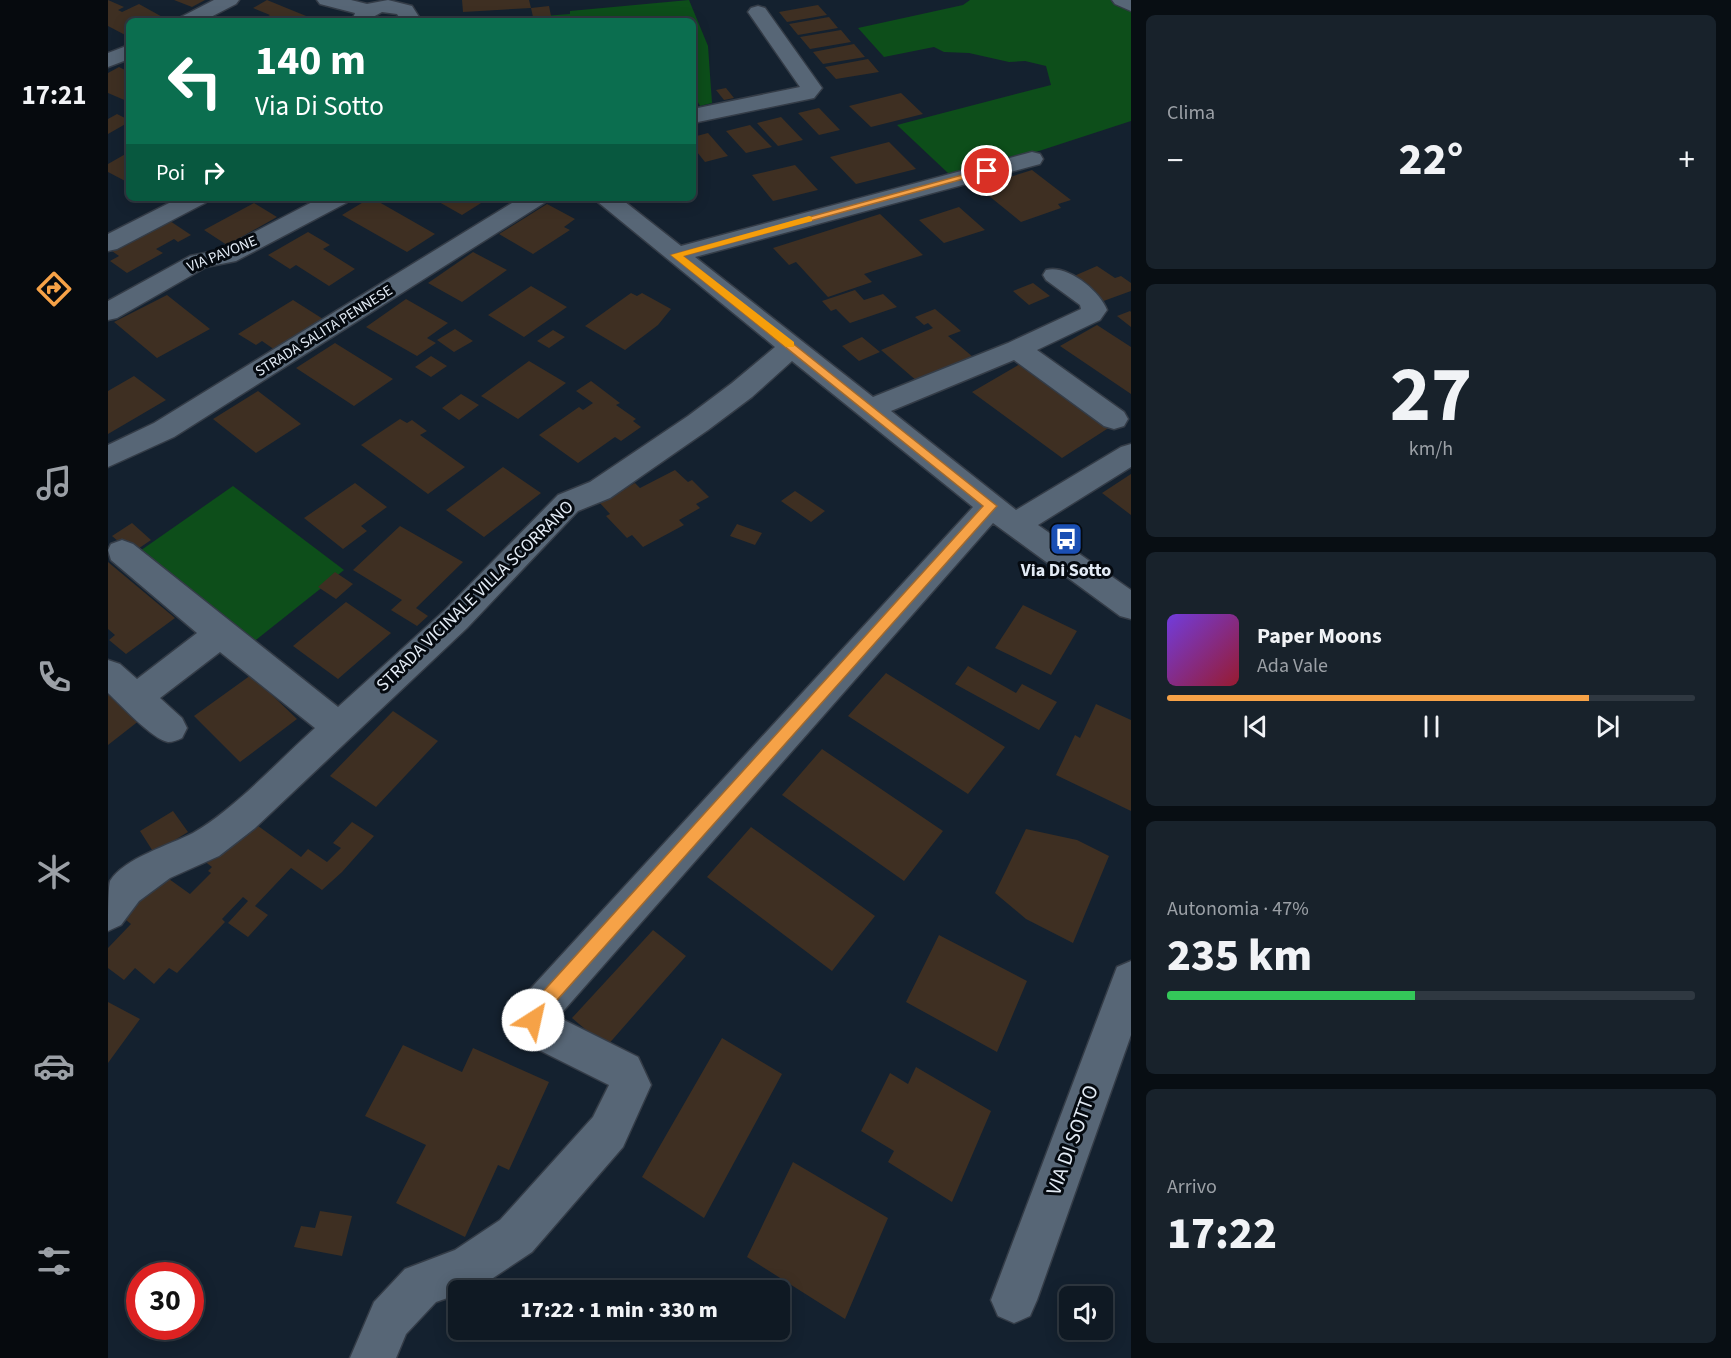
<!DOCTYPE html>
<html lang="it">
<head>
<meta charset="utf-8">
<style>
  :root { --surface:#0f1923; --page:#18222b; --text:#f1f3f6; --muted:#9ba0a6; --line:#2f3841; --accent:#f6a247 }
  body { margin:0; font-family:"Source Sans 3",sans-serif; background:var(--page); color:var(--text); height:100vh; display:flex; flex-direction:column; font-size:22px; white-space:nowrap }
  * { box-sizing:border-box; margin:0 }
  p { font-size:20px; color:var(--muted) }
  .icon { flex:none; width:33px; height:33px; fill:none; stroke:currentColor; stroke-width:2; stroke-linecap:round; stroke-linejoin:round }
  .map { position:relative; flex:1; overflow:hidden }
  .details { display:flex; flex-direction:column; gap:15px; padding:15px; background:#080e13; width:600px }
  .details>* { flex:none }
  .guide { position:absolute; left:18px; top:18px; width:570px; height:183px; border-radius:9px; box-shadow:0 3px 15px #0003,0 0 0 2px var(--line); background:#0b6e4f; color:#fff; overflow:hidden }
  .tools { position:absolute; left:951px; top:1286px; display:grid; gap:12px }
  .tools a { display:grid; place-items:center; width:54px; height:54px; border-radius:9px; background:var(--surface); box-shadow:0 3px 15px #0003,0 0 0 2px var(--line); font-size:30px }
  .speed { position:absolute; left:18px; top:1262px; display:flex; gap:12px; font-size:30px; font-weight:700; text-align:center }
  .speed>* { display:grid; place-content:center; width:78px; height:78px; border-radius:50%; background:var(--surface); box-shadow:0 3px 15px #0003,0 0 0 2px var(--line); line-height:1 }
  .speed .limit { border:9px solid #d22; background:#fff; color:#111 }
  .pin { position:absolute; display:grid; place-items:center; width:51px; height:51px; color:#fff; margin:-26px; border:3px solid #fff; border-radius:50%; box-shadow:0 2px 6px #0007 }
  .me { position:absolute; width:66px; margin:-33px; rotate:35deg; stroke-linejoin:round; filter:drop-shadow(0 0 4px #0008) }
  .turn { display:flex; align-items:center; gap:21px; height:126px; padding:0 30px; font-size:27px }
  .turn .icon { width:78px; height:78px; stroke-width:2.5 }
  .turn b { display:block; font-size:42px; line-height:51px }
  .then { display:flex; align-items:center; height:57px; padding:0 30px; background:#0003; gap:12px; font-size:22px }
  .big { font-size:45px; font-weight:800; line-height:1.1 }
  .details .card { flex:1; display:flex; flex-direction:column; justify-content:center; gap:9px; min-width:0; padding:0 21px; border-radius:9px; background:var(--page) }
  .details .dial { align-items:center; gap:0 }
  .dial b { font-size:78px; line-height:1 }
  .song { display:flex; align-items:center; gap:18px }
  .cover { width:72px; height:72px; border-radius:9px; background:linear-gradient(135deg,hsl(260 70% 55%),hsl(350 70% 35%)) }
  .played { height:6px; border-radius:3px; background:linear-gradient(90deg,var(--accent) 80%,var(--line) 80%) }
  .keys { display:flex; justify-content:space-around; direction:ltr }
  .heat { display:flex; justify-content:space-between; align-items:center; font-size:33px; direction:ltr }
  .charge { height:9px; border-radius:4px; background:linear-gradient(90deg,#34c759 47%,var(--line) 0) }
  .trip { position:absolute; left:340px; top:1280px; width:342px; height:60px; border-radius:9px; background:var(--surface); box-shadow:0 3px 15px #0003,0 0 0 2px var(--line); font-weight:800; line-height:60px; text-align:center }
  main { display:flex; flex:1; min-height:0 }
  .tabs { display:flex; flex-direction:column; width:108px; justify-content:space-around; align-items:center; background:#060a0e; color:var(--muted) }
  .tabs .icon { width:42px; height:42px }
  .tabs .active { color:var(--accent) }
  .tabs b { font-size:27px; color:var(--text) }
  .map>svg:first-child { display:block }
  .green { fill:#0d4e1a }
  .building { fill:#3e2f22 }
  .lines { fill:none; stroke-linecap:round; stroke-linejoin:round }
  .minor-casing { stroke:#343c47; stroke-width:3 }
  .minor { fill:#576676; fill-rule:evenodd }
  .route { fill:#f6a247; stroke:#a0692e; stroke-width:1.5 }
  .slow { fill:#f59e0b }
  .labels { text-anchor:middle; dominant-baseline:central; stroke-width:6; stroke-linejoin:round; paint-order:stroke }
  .far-street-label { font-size:15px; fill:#e3ebf5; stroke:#050a10 }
  .poi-label { font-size:18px; font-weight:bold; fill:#e3ebf5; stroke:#050a10 }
  .street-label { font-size:18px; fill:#e3ebf5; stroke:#050a10 }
  .near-street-label { font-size:21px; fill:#e3ebf5; stroke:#050a10 }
</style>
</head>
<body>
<main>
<nav class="tabs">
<b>17:21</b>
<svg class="icon active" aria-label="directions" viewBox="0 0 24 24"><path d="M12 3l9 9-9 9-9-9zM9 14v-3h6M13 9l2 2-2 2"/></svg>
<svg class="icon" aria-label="music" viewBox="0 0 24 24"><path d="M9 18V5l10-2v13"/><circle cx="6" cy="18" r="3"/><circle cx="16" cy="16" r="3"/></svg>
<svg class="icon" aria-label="phone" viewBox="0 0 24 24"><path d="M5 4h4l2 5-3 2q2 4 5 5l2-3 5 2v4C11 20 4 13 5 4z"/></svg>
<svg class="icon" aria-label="climate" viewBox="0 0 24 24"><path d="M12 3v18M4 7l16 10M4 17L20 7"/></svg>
<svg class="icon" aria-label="car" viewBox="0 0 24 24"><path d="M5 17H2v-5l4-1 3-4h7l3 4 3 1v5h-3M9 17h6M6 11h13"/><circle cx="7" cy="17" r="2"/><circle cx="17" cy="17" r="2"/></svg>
<svg class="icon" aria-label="filters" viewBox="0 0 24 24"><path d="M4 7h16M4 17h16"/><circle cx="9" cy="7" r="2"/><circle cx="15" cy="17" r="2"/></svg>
</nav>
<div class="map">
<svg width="1023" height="1358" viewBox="0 0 1023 1358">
  <rect width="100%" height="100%" fill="#14212f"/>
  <path class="green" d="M581 0 600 46 604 103 592 106 585 93V21H423V17L462 14V11Z
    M862 0H1005L1023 12V121L931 151 841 174 789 125 943 85 938 66 917 61 901 62 861 53 836 52 826 47 776 57 750 28 855 5Z
    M125 486 236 570 143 644 29 553Z"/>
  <path class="building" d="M0 0 16 7 10 10 14 12 31 4 58 19 54 21H21V37L0 26Z
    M66 0H97L84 7Z
    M159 0 176 7 208 20 161 21 155 19 162 15 145 8Z
    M354 0H421L423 8 355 12Z
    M710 5 719 15 679 22 671 12Z
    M441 6 443 16 425 17 423 8Z
    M721 17 730 28 690 35 681 24Z
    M733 30 743 42 702 49 692 37Z
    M746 44 757 57 715 64 705 52Z
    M760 59 771 72 728 79 717 67Z
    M11 67 21 72V102L0 93V73Z
    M618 88 626 98 616 100 608 90Z
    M793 93 815 114 763 127 741 106Z
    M711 108 732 130 711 135 690 113Z
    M9 114 21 120V122L0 134V119Z
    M673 117 695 140 670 146 649 123Z
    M642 125 664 147 638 153 618 131Z
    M600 133 620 156 597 162 585 147V137Z
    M781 142 808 169 748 184 722 157Z
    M21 152V183L0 172V164Z
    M687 165 710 190 665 201 644 175Z
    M924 170 963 200 950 204 953 208 913 222 870 187Z
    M262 198H264L327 234 299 252 234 215Z
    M324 198H381L354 215Z
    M146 203 169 217 119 245 96 230Z
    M439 204 467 219 456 227 462 230 425 254 391 234Z
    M851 207 877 230 836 243 811 220Z
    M772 214 815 255 756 274 764 282 720 297 688 262 681 265 665 248Z
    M59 219 83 235 70 242 66 239 48 249 55 253 19 273 2 261 11 256 1 249Z
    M200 232 222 245 215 249 247 269 221 286 188 265 182 269 160 255Z
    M365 252 399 270 354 302 320 283Z
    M989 266 1007 278 1013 276 1023 283V291L990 303 955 278 963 274 966 276Z
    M925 283 942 296 921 305 905 291Z
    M423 286 459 307 416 337 380 315Z
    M747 290 756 300 775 294 789 307 742 323 728 309 723 311 714 301Z
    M523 293 529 296 534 293 563 309 550 325 517 350 477 326Z
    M59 295 102 329 49 358 6 322Z
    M298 299 340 323 319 338 328 343 309 356 258 327Z
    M185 300 215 319 167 350 154 341 148 345 130 334Z
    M827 309 853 331 840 336 865 357 810 382 773 350 825 328 820 323 816 325 807 317Z
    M1022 311 1023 312V327L1009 316Z
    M989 325 1023 347V394L952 346Z
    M347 329 365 341 346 352 329 340Z
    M445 330 457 337 441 348 429 341Z
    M754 337 772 352 751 361 734 346Z
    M227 343 285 379 246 406 188 368Z
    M323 356 339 366 323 377 307 367Z
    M421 361 458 383 410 419 373 396Z
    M912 364 1002 427 954 458 864 392Z
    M26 376 58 400 0 434V391Z
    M483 381 512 403 508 405 528 419 525 421 533 427 513 441 507 437 470 463 431 435 471 407 475 410 485 403 468 391Z
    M150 391 193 424 148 453 105 419Z
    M353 394 371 405 351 420 334 408Z
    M292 419 299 423 304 420 319 431 312 435 357 467 320 494 253 445Z
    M395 467 433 493 376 537 338 510Z
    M567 470 580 482 584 480 601 497 588 504 592 508 571 520 576 525 535 547 524 535 519 538 498 516 502 514 491 502 527 483 532 488Z
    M1023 474V515L994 493Z
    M247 483 279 507 253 526 259 531 235 549 196 518Z
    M687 491 717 511 703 522 673 501Z
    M24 523 43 540 24 553 4 536Z
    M629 524 654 533 647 545 622 536Z
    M292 526 355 562 308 608 320 616 309 626 283 610 294 600 245 570Z
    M0 562 67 618 18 654 1 640 7 635 0 629Z
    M227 572 245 584 228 599 210 587Z
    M238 602 283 633 230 679 185 646Z
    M915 605 969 631 943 675 887 648Z
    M860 666 908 693 914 684 949 702 931 730 847 684Z
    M778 673 897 747 860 794 740 716Z
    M143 675 189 719 132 762 86 716Z
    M0 691 32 720 0 745Z
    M988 704 1023 720V811L948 775 967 735 972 738Z
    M285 711 330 741 268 807 222 776Z
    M714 749 835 831 796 881 674 795Z
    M65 811 80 832 46 853 32 831Z
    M142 820 193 857 200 849 219 862 233 848 225 843 244 822 266 836 234 872 214 890 183 868 147 906 160 915 140 937 120 923 140 901 135 897 114 919 117 922 69 973 61 968 46 984 27 968 16 980 0 968V948L23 924 13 916 54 874 82 894 103 873 100 871 104 867 87 854Z
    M643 827 767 916 724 971 599 877Z
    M918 829 969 840 1001 856 965 943 918 919 887 893Z
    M545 930 578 956 498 1047 464 1018Z
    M831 935 919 981 889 1052 798 1002Z
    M0 1002 32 1019 0 1063Z
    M614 1038 674 1074 596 1218 534 1177Z
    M295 1045 354 1072 365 1048 441 1082 401 1170 390 1165 357 1237 288 1203 318 1145 257 1116Z
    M808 1067 883 1111 844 1202 780 1162 786 1151 753 1131 782 1073 800 1084Z
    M685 1162 780 1218 737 1319 639 1257Z
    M212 1211 244 1216 234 1256 186 1247 193 1226 207 1228Z"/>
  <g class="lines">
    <g class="minor-casing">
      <path id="minor" d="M106 0H131L128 4 95 21H70L73 17Z
        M209 0H243L259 4 280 0 304 6 311 17 308 21H288L291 17 289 14 274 12 265 17 264 21H244L247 13 212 4Z
        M1004 0H1023V11L1007 4Z
        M650 6 657 8 714 88 706 98 585 123V109L692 87 640 12 643 8Z
        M21 45V59L0 67V53Z
        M924 152 932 154 935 159 932 164 587 257 765 397 900 343 973 309 972 305 938 280 935 275 938 270C959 264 992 291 999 310L992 320 929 350 1016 412 1020 419 1016 426 1006 429 996 426 906 360 783 411 908 510 1013 447 1023 444V467L930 525 1023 590V619L1012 616 885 523 450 1017 530 1057 543 1085 515 1147 424 1252 376 1284 361 1290H351V1294L328 1302 298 1334 288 1358H242L266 1302 297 1269 347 1250 392 1220 485 1117 501 1085 423 1046 411 1034 405 1020 414 998 865 507 684 361 644 397 600 430 502 498 470 511 359 628 147 828 111 856 62 878 31 901 13 925 0 931C0 919 0 889 2 881 16 858 62 845 85 833 127 809 170 761 207 728L112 652 52 698 74 718 79 728 74 738C70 740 65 742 60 742 44 739 13 705 0 693V660L12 664 29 679 89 633 3 560 0 550 3 544 14 540 25 544 230 707 337 610 450 495 482 482 580 416 624 383 667 347 485 198H512L573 246Z
        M71 198H101L97 203 9 249 0 251V234Z
        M212 198H242L238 203 128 261 98 267 9 318 0 320V301L82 256 112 250Z
        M412 198H440L436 203 66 437 0 467V445L46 423Z
        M1023 961V1035L929 1300 922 1316 906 1323 890 1316 883 1300 1004 980 1009 967Z"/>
    </g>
    <use href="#minor" class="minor"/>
  </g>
  <path class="route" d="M876 169 884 171 575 256 889 506 434 1017 431 1026 425 1028 419 1026 417 1020 422 1006 875 506 563 255Z"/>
  <path class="slow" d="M701 216 704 217V221L575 256 686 342V347H678L563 255Z"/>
  <defs>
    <g id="bus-square" transform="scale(1.725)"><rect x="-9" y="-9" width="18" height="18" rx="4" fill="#1a4fb4" stroke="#050a10"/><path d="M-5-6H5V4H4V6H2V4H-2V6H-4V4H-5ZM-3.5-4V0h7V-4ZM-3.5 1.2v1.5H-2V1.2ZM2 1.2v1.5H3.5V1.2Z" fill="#fff"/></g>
  </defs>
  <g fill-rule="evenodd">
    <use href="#bus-square" x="958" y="539"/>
  </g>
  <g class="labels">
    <g class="far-street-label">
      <text transform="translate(114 254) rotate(-22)">VIA PAVONE</text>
      <text transform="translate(216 331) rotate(-32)">STRADA SALITA PENNESE</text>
    </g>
    <g class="poi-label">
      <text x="958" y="570">Via Di Sotto</text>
    </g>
    <g class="street-label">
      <text transform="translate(367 596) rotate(-44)">STRADA VICINALE VILLA SCORRANO</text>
    </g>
    <g class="near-street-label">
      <text transform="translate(964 1140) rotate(-70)">VIA DI SOTTO</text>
    </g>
  </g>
</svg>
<div class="tools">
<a><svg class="icon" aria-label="sound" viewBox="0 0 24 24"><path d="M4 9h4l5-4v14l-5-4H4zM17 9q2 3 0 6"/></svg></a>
</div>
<div class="speed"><div class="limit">30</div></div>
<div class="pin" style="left:879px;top:171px;background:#d93025"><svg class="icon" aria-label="arrive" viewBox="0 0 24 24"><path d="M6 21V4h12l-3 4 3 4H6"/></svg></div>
<svg class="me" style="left:425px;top:1020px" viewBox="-20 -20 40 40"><circle r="19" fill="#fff"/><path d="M0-13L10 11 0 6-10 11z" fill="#f6a247"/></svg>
<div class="trip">17:22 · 1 min · 330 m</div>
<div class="guide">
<div class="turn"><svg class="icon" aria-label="left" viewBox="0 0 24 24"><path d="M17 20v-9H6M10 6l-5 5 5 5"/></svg><div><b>140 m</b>Via Di Sotto</div></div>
<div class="then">Poi<svg class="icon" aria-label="right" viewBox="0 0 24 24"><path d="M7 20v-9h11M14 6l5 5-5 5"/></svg></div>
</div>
</div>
<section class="details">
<div class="card"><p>Clima</p>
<div class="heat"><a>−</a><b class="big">22°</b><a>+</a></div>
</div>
<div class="card dial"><b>27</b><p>km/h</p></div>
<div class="card">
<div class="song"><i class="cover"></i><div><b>Paper Moons</b><p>Ada Vale</p></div></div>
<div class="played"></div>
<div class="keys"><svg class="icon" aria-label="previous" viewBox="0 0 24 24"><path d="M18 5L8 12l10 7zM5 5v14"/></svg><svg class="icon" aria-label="pause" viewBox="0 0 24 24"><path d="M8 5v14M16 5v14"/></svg><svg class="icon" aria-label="next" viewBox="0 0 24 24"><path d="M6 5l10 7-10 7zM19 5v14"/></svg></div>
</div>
<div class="card"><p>Autonomia · 47%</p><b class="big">235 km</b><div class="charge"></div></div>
<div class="card"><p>Arrivo</p><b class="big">17:22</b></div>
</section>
</main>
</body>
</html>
